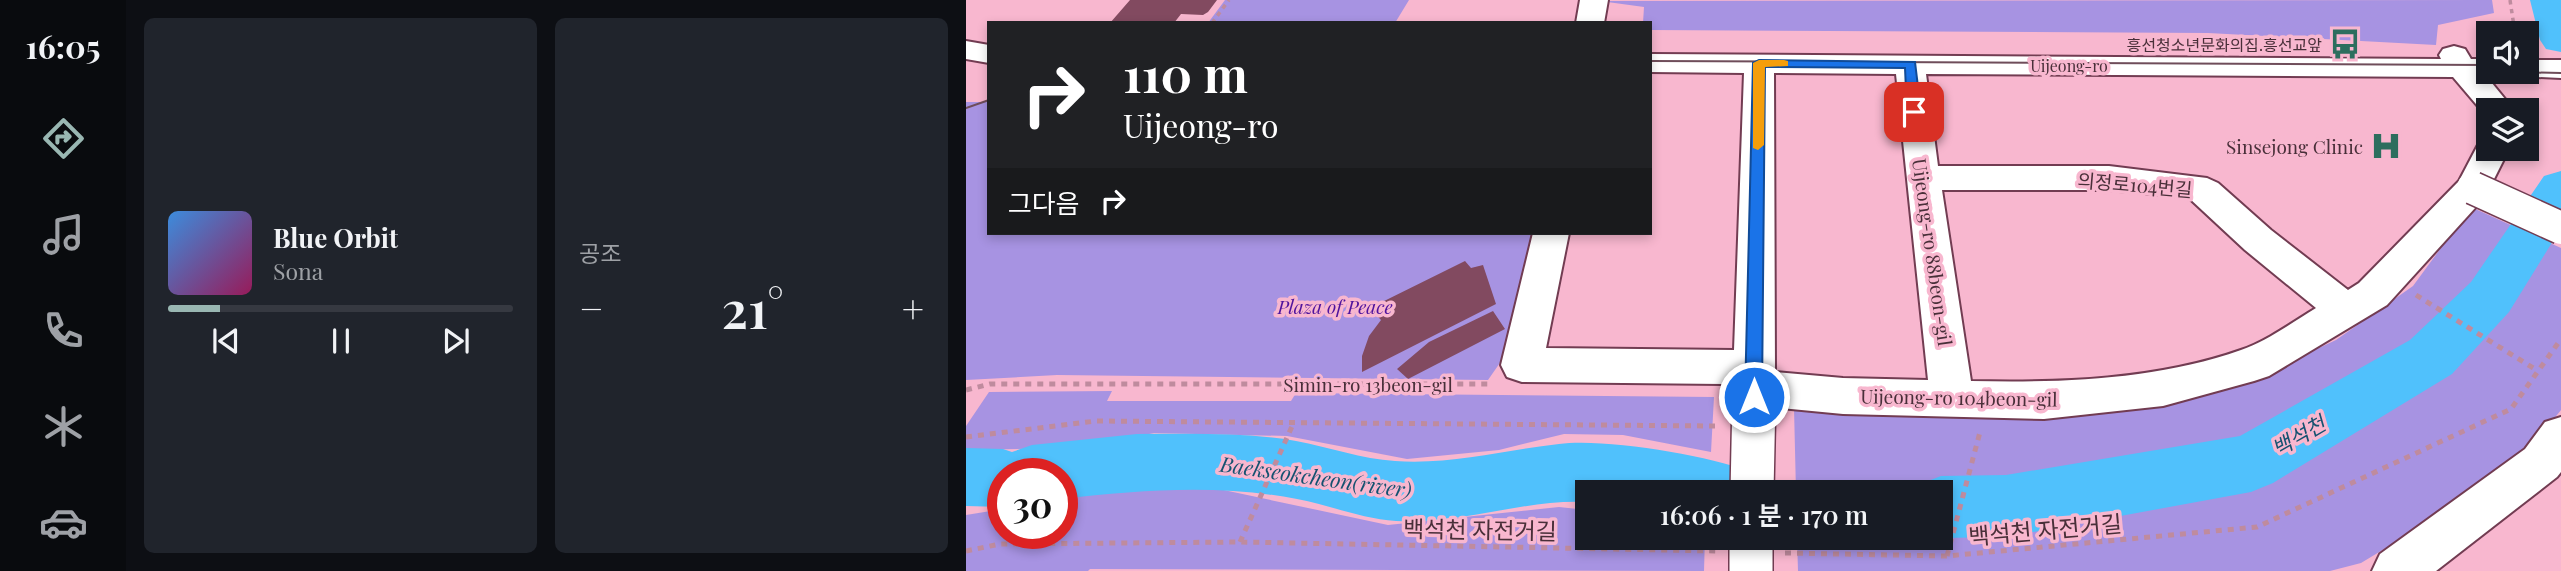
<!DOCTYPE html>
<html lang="ko">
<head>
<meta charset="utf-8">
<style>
  :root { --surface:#171b24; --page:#20242c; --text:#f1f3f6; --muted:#9ea1a6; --line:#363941; --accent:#99b7b2 }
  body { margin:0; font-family:"Playfair Display","Noto Sans KR",serif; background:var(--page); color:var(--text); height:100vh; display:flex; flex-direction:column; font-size:26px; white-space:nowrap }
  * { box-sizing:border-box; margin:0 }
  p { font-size:23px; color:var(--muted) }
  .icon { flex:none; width:38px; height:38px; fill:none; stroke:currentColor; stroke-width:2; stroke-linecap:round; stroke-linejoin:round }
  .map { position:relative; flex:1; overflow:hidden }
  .details { display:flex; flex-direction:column; gap:18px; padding:18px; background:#0d0f14; width:840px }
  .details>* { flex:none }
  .hud { position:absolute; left:21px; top:21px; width:665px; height:214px; border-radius:0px; box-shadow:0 4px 10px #0003; background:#202124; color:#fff; overflow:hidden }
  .buttons { position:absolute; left:1510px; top:21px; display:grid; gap:14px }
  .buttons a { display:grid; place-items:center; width:63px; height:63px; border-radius:0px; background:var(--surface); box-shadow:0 4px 10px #0003; font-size:35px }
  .speed { position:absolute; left:21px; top:458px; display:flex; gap:14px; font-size:35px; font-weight:700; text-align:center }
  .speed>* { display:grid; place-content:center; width:91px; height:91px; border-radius:50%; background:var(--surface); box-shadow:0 4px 10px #0003; line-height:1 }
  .speed .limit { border:10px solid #d22; background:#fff; color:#111 }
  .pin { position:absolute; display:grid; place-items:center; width:60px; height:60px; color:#fff; margin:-30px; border-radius:14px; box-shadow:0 4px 10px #0006 }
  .me { position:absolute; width:77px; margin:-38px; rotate:0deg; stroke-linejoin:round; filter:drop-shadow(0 0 5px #0008) }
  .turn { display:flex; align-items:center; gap:24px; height:147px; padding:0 21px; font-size:32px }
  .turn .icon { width:91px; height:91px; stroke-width:2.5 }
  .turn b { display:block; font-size:49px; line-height:60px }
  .then { display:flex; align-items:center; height:66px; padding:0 21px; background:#0003; gap:14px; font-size:26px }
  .big { font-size:52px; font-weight:600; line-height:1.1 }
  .details .tile { flex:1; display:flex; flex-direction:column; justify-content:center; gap:10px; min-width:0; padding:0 24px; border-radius:10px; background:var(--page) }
  .song { display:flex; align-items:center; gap:21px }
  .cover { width:84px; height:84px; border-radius:10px; background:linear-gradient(135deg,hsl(210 70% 55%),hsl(330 70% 35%)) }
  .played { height:7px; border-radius:4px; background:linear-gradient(90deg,var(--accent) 15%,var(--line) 15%) }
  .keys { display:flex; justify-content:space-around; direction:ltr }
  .heat { display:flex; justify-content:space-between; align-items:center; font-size:38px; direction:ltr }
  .details .tiles { flex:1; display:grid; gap:18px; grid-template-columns:repeat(2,1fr) }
  .trip { position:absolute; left:609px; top:480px; width:378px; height:70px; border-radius:0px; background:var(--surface); box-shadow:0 4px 10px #0003; font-weight:600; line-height:70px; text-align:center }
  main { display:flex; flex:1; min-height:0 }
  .tabs { display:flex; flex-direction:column; width:126px; justify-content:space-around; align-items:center; background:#090b0e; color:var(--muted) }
  .tabs .icon { width:49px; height:49px }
  .tabs .active { color:var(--accent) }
  .tabs b { font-size:32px; color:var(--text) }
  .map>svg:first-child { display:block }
  .green { fill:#a793e2 }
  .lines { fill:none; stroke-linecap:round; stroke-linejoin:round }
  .river { fill:#50c1fc; fill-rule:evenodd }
  .building { fill:#824a60 }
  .minor-casing { stroke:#723c52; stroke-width:4 }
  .path-far1 { stroke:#bf8b9e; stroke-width:3.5; stroke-dasharray:4.5 4.5; stroke-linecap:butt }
  .path { stroke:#bf8b9e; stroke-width:5; stroke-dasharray:6 6; stroke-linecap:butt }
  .minor { fill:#fff; fill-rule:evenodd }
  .tram { stroke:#6f4d5a; stroke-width:2 }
  .minor-bridge-far1-casing { stroke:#723c52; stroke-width:35; stroke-linecap:butt }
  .minor-bridge-casing { stroke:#723c52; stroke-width:46; stroke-linecap:butt }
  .minor-bridge-far1 { stroke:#fff; stroke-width:32 }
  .minor-bridge { stroke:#fff; stroke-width:43 }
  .route { fill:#1a73e8; stroke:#114b97; stroke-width:2 }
  .slow { fill:#f59e0b }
  .labels { text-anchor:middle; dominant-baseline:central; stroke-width:7; stroke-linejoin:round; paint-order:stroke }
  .far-poi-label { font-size:16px; fill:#492f39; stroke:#f8b7cf; text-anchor:end }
  .far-street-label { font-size:16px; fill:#492f39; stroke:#f8b7cf }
  .poi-label { font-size:19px; fill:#492f39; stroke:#f8b7cf; text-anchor:end }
  .street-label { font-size:19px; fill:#492f39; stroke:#f8b7cf }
  .park-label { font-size:19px; font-style:italic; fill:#50149d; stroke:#f8b7cf }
  .water-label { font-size:21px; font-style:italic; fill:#155270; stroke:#f8b7cf }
  .near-street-label { font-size:23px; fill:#492f39; stroke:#f8b7cf }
</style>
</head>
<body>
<main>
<nav class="tabs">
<b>16:05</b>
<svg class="icon active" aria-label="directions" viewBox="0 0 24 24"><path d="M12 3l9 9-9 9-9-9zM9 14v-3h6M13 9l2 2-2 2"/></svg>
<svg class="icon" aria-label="music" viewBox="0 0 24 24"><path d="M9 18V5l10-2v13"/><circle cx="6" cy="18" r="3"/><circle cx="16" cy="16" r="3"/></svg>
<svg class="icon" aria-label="phone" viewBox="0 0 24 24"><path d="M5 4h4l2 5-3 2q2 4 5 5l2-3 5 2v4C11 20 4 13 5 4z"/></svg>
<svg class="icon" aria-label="climate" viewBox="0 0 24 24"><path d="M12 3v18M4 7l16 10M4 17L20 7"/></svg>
<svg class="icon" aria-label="car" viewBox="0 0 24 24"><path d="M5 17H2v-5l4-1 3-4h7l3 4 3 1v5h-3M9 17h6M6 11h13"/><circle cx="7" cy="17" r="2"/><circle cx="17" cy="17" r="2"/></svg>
</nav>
<section class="details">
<div class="tiles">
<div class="tile">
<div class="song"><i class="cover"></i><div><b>Blue Orbit</b><p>Sona</p></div></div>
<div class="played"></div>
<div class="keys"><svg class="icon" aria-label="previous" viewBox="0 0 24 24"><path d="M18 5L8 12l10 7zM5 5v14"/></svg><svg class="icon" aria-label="pause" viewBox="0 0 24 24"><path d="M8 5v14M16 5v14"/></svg><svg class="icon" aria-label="next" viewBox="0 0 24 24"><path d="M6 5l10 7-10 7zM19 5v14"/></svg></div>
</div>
<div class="tile"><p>공조</p>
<div class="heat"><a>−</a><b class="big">21°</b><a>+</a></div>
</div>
</div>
</section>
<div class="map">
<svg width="1595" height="571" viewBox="0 0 1595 571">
  <rect width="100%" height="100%" fill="#f8b7cf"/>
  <path class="green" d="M259 0H443L429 23H242Z
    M1526 0 1528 13 1472 25 1470 45 1242 33 684 30V23H677L678 7 634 1Z
    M0 102H23V233H567L545 347 522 380 91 375 0 380Z
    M1505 207 1595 248V410L1565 447 1443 534 1395 563 1364 571H832L831 537H975V492H830L828 408 1282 381 1370 340 1447 286Z
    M146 391 141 401H325L330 393 748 397 745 452 657 435 598 434 533 450 441 459 321 436 188 433 114 448 0 450V426L23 392Z
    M153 485H234L422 525 593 507 621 510V537H739L738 571 124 569 122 571H0V515L37 509V534H96V496Z"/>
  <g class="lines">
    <path class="river" d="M1564 0H1595V52L1580 49 1574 40Z
      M1595 171V228L1543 312 1486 374 1307 483 1285 492 1040 537 975 538 974 537 975 492H949L952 485 975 476 1040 475 1274 436 1444 340 1505 282 1578 176Z
      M171 434C224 434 278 432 330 441 363 447 396 459 429 461 485 465 539 450 593 444 638 438 740 455 782 471L791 492H621V502C557 499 495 525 430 521 396 519 364 505 331 499 253 484 174 490 96 499V474H37V507L0 506V448L37 449 46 452 66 445Z"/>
  </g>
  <path class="building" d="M164 0H251L242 12 237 15 215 14 208 23H144Z
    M499 261 505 268 517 265 530 304 396 372V356L403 336 415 320 404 308Z
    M527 311 539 329 442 379 431 369 463 342Z"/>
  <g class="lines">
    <g class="minor-casing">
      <path id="minor" d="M614 0H642L638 23H610Z
        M0 41 23 45V63L0 59Z
        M1488 46 1499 49 1505 59H1522V72H1535L1521 77 1548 110H1522L1521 117 1487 77 960 74 972 166H1143L1241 178 1252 183 1305 230 1382 290 1393 283 1493 181 1514 141 1522 139V149H1543L1519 197 1421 305 1303 376 1288 381 1197 406 1078 419 877 414 804 407 788 415 773 410 767 395 757 384 556 382 541 377 535 365 567 233H603L580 348 768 350 778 73 684 72V54L1475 59 1473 55 1477 49ZM808 73 930 74 962 380 877 378 809 372ZM976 190H1143L1223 198 1279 250 1350 308C1327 322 1301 341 1275 350 1190 380 1094 383 1005 381Z
        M1561 60H1595V78L1550 76 1548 72H1561Z
        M1595 417V472L1591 477 1470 571H1406L1414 554 1559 449 1579 422Z"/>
    </g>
    <path class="path-far1" d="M1544 0 1549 33
      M246 23 263 0
      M1556 157 1562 149 1561 138"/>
    <path class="path" d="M1450 295 1572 371
      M0 390 24 384H527
      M0 437 130 421 751 426
      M274 542 328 422
      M0 551 34 544 274 542 751 551
      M819 553 981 556 1291 527 1545 409 1595 339
      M981 556 1014 432"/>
    <use href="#minor" class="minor"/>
    <path class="tram" d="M684 61 1522 65
      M1542 72 1595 73
      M0 108 23 100"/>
    <g class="minor-bridge-far1-casing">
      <path id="minor-bridge-far1" d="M1507 188 1595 228"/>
    </g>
    <g class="minor-bridge-casing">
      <path id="minor-bridge" d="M786 492 788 397
        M785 537V571"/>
    </g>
    <use href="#minor-bridge-far1" class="minor-bridge-far1"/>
    <use href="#minor-bridge" class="minor-bridge"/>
  </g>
  <path class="route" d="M793 60 949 62 955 112 948 116 941 112 939 68 799 67 796 397 794 403 788 405 781 403 779 397 787 63Z"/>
  <path class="slow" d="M818 60 822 61V66L799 67 798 145 792 150 787 148V63L793 60Z"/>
  <defs>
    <g id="bus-bare" transform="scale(2.415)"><path d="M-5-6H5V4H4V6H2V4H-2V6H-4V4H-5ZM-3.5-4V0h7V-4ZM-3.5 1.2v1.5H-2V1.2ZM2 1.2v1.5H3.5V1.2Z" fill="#2d6e5e" stroke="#f8b7cf" stroke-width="2.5" paint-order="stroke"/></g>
    <g id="hospital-bare" transform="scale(2.415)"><path d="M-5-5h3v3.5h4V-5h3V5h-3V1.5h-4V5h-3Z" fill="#2d6e5e" stroke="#f8b7cf" stroke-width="2.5" paint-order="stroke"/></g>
  </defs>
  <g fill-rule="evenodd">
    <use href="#bus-bare" x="1379" y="44"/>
    <use href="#hospital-bare" x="1420" y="146"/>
  </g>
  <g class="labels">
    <g class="far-poi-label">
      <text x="1356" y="44">흥선청소년문화의집.흥선교앞</text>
    </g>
    <g class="far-street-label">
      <text x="1103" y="65">Uijeong-ro</text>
    </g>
    <g class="poi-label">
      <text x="1397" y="146">Sinsejong Clinic</text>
    </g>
    <g class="street-label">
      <text transform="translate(1169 184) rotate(5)">의정로104번길</text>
      <text transform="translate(967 252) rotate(82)">Uijeong-ro 88beon-gil</text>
      <text x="402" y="384">Simin-ro 13beon-gil</text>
      <text transform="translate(993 397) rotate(1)">Uijeong-ro 104beon-gil</text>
    </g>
    <g class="park-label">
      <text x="369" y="306">Plaza of Peace</text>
    </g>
    <g class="water-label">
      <text transform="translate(1332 435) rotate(-30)">백석천</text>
      <text transform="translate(350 476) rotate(8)">Baekseokcheon(river)</text>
    </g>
    <g class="near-street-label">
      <text transform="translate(514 529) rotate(1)">백석천 자전거길</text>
      <text transform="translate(1079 529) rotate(-5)">백석천 자전거길</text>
    </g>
  </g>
</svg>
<div class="buttons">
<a><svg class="icon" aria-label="sound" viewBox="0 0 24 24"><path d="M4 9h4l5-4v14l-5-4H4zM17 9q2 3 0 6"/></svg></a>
<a><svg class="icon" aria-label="layers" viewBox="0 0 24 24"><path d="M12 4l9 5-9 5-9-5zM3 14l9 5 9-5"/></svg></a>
</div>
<div class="speed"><div class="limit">30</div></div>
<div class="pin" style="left:948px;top:112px;background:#d93025"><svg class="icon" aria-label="arrive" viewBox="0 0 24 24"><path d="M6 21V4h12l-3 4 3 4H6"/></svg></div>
<svg class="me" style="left:788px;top:397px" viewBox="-20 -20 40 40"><circle r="17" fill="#1a73e8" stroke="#fff" stroke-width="3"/><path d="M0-11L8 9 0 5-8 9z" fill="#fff"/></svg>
<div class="trip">16:06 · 1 분 · 170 m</div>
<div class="hud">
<div class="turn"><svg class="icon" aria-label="right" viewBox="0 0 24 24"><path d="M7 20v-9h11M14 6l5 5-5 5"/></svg><div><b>110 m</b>Uijeong-ro</div></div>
<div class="then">그다음<svg class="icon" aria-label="right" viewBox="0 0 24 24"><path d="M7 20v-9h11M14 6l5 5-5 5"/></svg></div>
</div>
</div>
</main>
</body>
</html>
